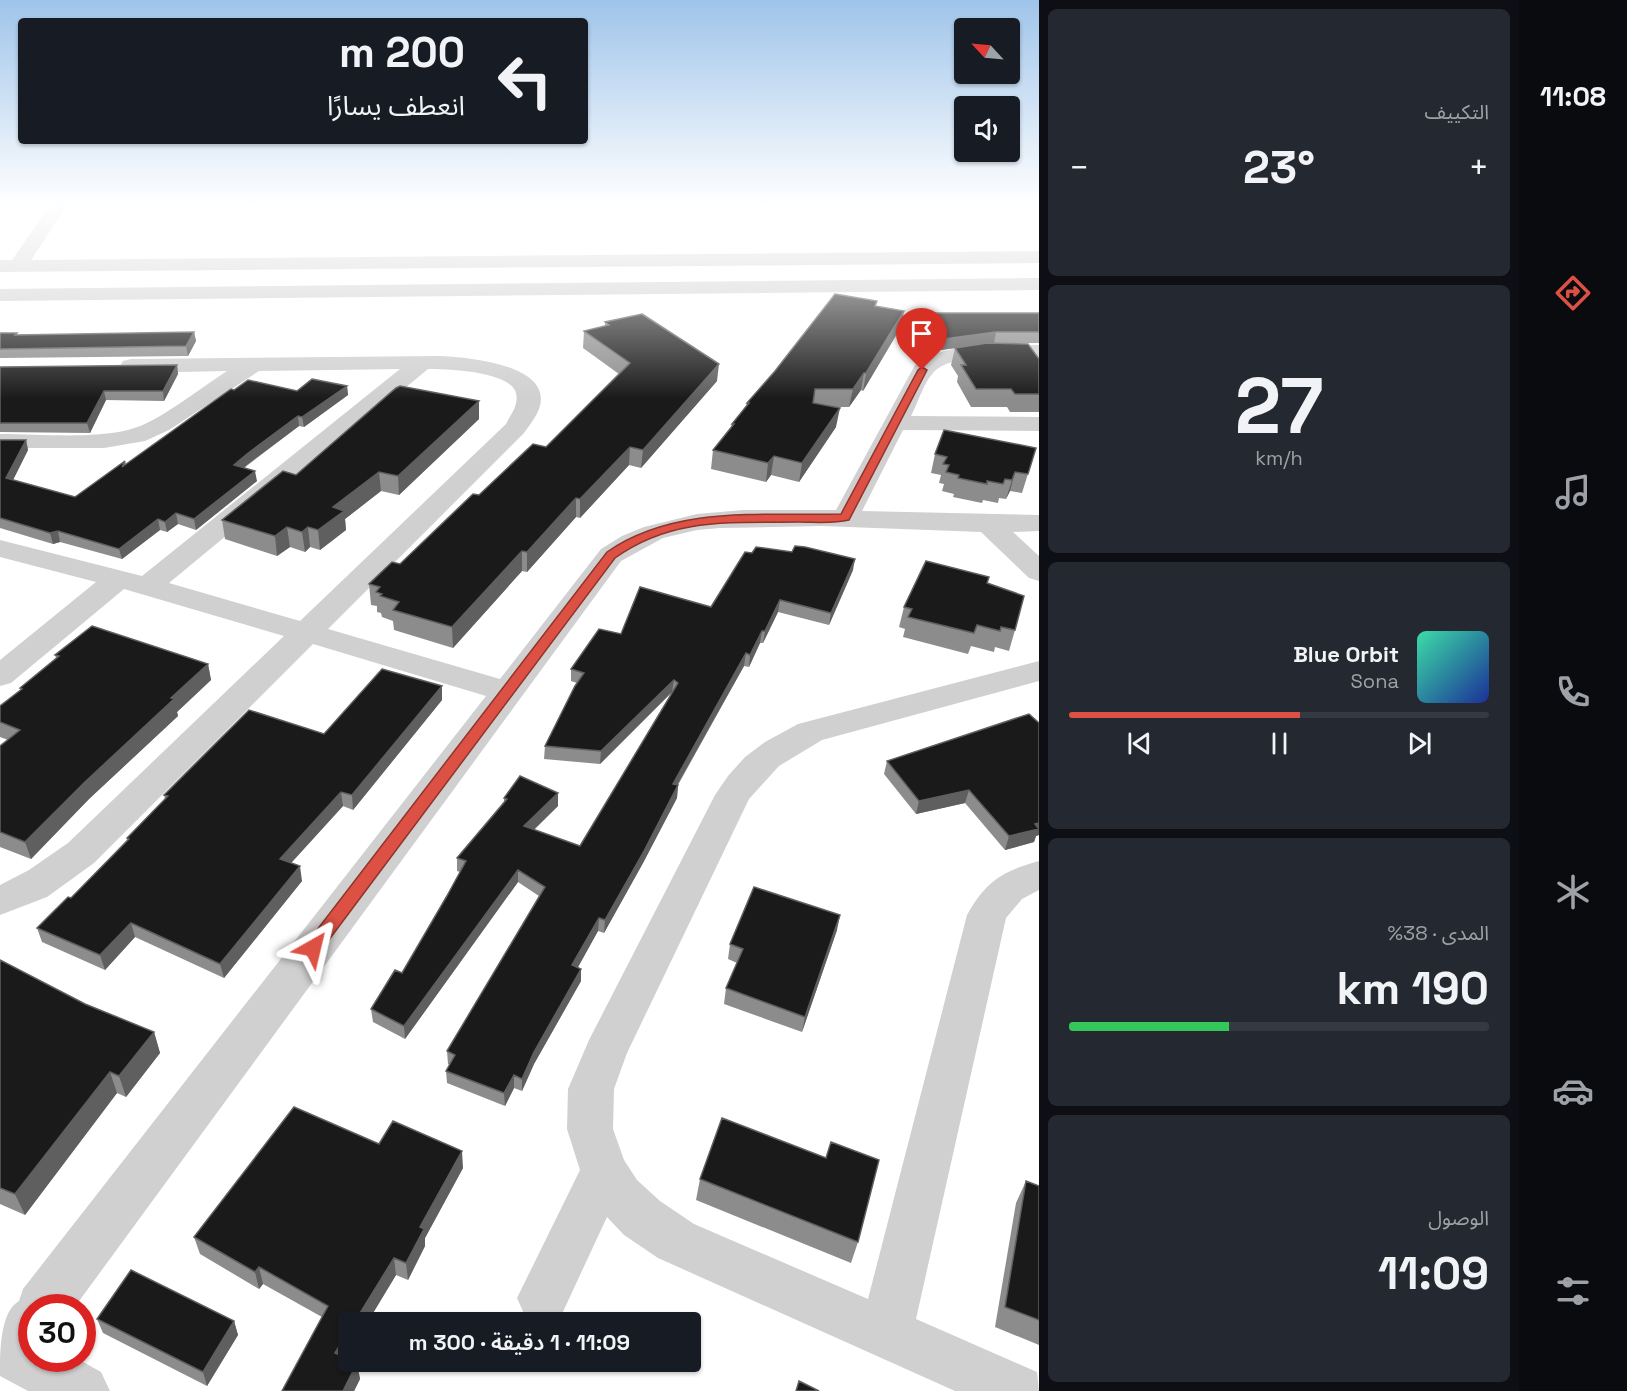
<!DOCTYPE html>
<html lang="ar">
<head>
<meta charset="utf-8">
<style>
  :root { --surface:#171b24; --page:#242831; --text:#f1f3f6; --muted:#9ea1a6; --line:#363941; --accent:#dc5143 }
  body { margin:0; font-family:"Space Grotesk","Noto Sans Arabic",sans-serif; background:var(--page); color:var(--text); direction:rtl; height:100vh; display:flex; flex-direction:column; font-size:22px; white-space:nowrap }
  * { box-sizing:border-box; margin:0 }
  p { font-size:20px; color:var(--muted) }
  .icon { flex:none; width:33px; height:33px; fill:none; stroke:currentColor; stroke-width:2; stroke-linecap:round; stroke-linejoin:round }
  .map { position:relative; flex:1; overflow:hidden; direction:ltr }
  .sheet { display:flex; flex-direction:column; gap:9px; padding:9px; background:#0d0f14; width:480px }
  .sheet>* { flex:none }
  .guide { position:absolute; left:18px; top:18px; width:570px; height:126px; border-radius:6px; box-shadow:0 2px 4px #0004; direction:rtl; background:#171b24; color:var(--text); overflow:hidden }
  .needle { width:39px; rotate:296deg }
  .buttons { position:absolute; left:954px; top:18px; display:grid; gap:12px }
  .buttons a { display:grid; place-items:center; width:66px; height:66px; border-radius:6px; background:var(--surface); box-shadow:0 2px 4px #0004; font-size:30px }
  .speed { position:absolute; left:18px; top:1294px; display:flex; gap:12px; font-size:30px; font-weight:700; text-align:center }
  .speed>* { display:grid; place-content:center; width:78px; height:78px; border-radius:50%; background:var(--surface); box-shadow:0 2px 4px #0004; line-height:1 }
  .speed .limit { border:9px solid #d22; background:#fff; color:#111 }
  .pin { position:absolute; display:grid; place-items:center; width:51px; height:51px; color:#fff; margin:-62px -26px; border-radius:50% 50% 50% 0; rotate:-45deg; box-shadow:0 0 6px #0007 }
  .pin .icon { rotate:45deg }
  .me { position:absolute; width:66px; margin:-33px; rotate:37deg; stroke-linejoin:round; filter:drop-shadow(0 0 4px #0008) }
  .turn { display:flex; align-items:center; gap:21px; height:126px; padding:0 24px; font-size:27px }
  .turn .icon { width:78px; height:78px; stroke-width:2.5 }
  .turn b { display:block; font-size:42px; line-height:51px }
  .big { font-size:45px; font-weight:600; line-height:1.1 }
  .sheet .tile { flex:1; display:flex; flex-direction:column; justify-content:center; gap:9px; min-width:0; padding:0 21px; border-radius:9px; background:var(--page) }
  .sheet .dial { align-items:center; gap:0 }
  .dial b { font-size:78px; line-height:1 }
  .song { display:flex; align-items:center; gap:18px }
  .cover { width:72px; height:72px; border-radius:9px; background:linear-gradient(135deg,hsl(160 70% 55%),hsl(230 70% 35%)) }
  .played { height:6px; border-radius:3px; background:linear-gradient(90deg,var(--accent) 55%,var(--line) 55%) }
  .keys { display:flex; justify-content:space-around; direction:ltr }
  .heat { display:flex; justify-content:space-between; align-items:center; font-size:33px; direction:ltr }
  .charge { height:9px; border-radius:4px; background:linear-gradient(90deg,#34c759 38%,var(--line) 0) }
  .trip { position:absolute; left:338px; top:1312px; width:363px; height:60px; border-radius:6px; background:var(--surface); box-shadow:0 2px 4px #0004; font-weight:600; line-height:60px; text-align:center; direction:rtl }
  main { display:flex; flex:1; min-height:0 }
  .tab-bar { display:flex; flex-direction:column; width:108px; justify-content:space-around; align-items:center; background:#090b0e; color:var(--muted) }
  .tab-bar .icon { width:42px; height:42px }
  .tab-bar .selected { color:var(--accent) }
  .tab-bar b { font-size:27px; color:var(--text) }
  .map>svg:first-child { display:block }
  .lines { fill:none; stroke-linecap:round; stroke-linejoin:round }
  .minor { fill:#d0d0d0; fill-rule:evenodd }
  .wall { fill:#8c8c8c }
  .shaded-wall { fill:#5f5f5f }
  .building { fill:#1a1a1a; stroke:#5f5f5f; stroke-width:1.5 }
  .route { fill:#dc5143; stroke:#8f352c; stroke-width:1.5 }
</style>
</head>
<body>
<main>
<nav class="tab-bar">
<b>11:08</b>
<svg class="icon selected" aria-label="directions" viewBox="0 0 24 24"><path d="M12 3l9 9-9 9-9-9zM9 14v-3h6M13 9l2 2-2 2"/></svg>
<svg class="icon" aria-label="music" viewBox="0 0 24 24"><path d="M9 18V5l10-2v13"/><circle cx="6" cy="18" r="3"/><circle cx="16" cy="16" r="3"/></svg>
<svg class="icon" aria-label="phone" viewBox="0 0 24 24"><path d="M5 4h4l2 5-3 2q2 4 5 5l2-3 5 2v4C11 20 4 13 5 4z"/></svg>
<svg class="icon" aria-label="climate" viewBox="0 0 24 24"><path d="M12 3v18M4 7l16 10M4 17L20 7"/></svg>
<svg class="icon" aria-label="car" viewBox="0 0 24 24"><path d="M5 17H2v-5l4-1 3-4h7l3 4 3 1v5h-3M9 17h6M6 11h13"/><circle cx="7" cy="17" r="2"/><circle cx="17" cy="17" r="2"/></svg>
<svg class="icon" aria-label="filters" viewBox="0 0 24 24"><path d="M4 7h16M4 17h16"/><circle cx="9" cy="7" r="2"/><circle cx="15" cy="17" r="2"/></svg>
</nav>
<section class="sheet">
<div class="tile"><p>التكييف</p>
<div class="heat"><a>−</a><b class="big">23°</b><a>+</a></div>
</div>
<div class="tile dial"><b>27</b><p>km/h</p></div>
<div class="tile">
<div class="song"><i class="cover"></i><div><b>Blue Orbit</b><p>Sona</p></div></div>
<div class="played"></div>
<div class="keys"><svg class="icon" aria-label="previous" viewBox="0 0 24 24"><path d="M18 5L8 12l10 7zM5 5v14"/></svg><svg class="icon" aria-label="pause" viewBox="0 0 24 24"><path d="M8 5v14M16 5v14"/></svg><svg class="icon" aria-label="next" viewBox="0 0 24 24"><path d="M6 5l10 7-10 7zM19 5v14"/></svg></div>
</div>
<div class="tile"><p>المدى · 38%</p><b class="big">190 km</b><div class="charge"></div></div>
<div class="tile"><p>الوصول</p><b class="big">11:09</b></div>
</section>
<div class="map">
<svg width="1039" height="1391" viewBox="0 0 1039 1391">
  <rect width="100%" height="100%" fill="#fff"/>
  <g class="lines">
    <path class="minor" d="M51 204H68L31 260 1039 251V263L0 272V260H12Z
      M1039 278V290L0 301V289Z
      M994 345H1039V359C1012 359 952 351 933 373 923 384 918 403 911 416L1039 417V431L903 430 862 511 1039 515V531L1013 532 1039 556V581L1029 578 981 532 822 526 720 528 697 530 663 538 621 561 74 1308H32V1359H78L101 1372 110 1391H28L0 1376C0 1351 0 1312 19 1301L23 1289 486 696 313 644 94 863 47 897 0 915V885L29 870 68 843 284 636 124 589 11 683 0 686V660L96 582 0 557V540L142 576 400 369 259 371 169 430 145 441 104 448H0V434C40 434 90 439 128 430 158 423 200 388 227 371L131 373 123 371 120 366 123 361 131 359 439 356C465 357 555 364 539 409 536 417 529 426 524 433L328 629 500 679 601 549 622 536 644 527 697 514 743 510H836L915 365C938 348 966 346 994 345ZM428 369C447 369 510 371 516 393 519 405 511 414 506 424L300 621 169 583Z
      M1039 661V681L822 740 779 766 749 799 627 1053 614 1089 613 1129 624 1160 637 1180 660 1201 694 1224 868 1299 967 915C986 881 1003 871 1039 861V890L1022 899 1006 918 916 1319 1037 1372 1039 1391H955L658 1258 624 1235 607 1217 561 1316 545 1323 525 1316 517 1298 580 1170 567 1129 568 1089 589 1040 715 795 728 776 745 757 765 742 798 724Z"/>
  </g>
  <path class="wall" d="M876 306 901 327 863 391 861 390 849 407H834L836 427 799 482 771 475 766 482 711 469 713 450 731 427 732 424 746 406 747 403Z
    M927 313H1039V343H993L1039 359V412H1010L1007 407H971L957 382 958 376 951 365 955 348 941 350 925 324Z
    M605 322 717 381 641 468 629 465 580 518 576 517 527 572 522 571 453 648 394 630 393 621 382 617 381 613 377 612V606L371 605 369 584 400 564 479 495 546 447 619 374 583 348 584 331 605 326Z
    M194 332 196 341 188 356 0 358V333H17V335Z
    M177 365 178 374 164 401 106 400 90 433 0 432V367Z
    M347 386 348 395 304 427 299 426 244 468 257 481 196 530 178 524 167 532 160 530 122 559 60 542 53 544 0 528V440H26L28 450 13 480 75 497 125 461 126 464 234 390 297 391Z
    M479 401V419L399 495 381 491 345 519 346 530 320 550 310 547 305 552 290 547 277 556 225 539 222 520 296 475Z
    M1036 448 1022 493 1010 491 1006 499 999 498 998 503 983 500 982 503 953 497 954 494 942 491 944 484 939 483 941 475 931 473 935 454Z
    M853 570 829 625 778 612 763 643H760L749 667 744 666 678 785 677 798 643 863 604 933 598 931 578 967 581 981 534 1064 522 1091 514 1088 505 1106 447 1083 446 1071 450 1065 448 1064 447 1051 539 896 518 882 405 1039 373 1022 371 1009 402 973 460 872 457 871V858L504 802V798L558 806 534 830 580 846 672 692 600 764 544 759 545 746 577 683 571 681V669L621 634 711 607Z
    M987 583 1015 630 1009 651 995 647 994 652 971 646 968 654 903 637 905 629 899 627 904 607Z
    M55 655 208 664 211 680 177 712 178 716 89 799 31 859 0 847V746L8 740 0 737V706L21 690 20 688 56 658Z
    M442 700 353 810 343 806 291 863 302 881 224 978 135 937 105 970 42 942 37 928 71 898 127 840V838L165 799 164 795 324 734Z
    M1039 723V835L1036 836 1034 842 1005 850 965 803 916 814 884 774 887 761Z
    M837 930 802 1032 724 1004 726 988 737 963 728 959 730 944Z
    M0 960 85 1004 154 1032 160 1053 126 1097 117 1093 25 1215 0 1204Z
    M379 1144 463 1168 425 1238V1246L408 1280 396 1275 346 1358 357 1363 360 1379 354 1391 322 1317 263 1284 259 1289 200 1254 194 1237Z
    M826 1158 858 1242 851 1263 696 1200 700 1179Z
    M1026 1181 1039 1186V1345L995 1327 1016 1203Z
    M97 1319 234 1321 238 1335 207 1386 103 1333Z"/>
  <path class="shaded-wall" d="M904 311 901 327 863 391 866 373Z
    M194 332 196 341 188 356 186 346Z
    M996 332 994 343 941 350 944 339Z
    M719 364 717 381 641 468 643 450Z
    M177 365 178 374 164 401 163 391Z
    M864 373 861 390 849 407 853 389Z
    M347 386 348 395 304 427 302 417Z
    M104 391 106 400 90 433 87 423Z
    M479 401V419L399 495 398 476Z
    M840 408 836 427 799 482 802 463Z
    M298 416 299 426 248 464 236 475 234 465 247 454Z
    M26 440 28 450 9 488 6 478Z
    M630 447 629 465 580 518V499Z
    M774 456 771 475 766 482 768 463Z
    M255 471 257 481 196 530 194 519Z
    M379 472 381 491 345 519 346 530 320 550 318 530 333 507Z
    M1015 472 1010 491 1006 499 1012 480Z
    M576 498V517L527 572V552Z
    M176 513 178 524 167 532 165 522Z
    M158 519 160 530 122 559 119 549Z
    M287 527 290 547 277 556 275 536Z
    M308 527 310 547 305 552 302 532Z
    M58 531 60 542 53 544 50 533Z
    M522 551V571L453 648 452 627Z
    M855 559 853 570 829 625 831 613Z
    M780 600 778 612 763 643 765 631Z
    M762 631 760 643 749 667 750 655Z
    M746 653 744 666 671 796 673 784Z
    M208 664 211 680 177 712 178 716 89 799 31 859 25 842 171 698Z
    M674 680 672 692 600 764 601 751Z
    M442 686V700L353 810 352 795Z
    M678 785 677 798 643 863 604 933 605 920Z
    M969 790 965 803 916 814 919 801Z
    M341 792 343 806 282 873 280 859Z
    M558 793V806L524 839V826Z
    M1039 823V835L1036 836 1034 842 1005 850 1009 836Z
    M300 866 302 881 224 978 220 964Z
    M518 870V882L405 1039 404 1026Z
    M840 915 837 930 802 1032 805 1017Z
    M599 918 598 931 572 978V965Z
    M131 923 135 937 105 970 100 955Z
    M581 969V981L534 1064 522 1091V1079L534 1052Z
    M154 1032 160 1053 126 1097 119 1076Z
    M110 1072 117 1093 25 1215 15 1194Z
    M514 1075V1088L505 1106 504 1093Z
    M462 1151 463 1168 425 1238V1246L408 1280 406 1263 420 1227Z
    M394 1258 396 1275 367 1323H354Z
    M259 1267 263 1284 259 1289 255 1272Z
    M234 1321 238 1335 207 1386 203 1372Z
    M348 1332V1354L339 1369 335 1353Z
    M357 1363 360 1379 354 1391H343Z"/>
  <path class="building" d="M835 294 877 301 875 306 904 311 866 373H864L853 389H815L813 403 840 408 802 463 774 456 768 463 713 450 734 424H732L749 403H747L775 371Z
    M927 313H1039V332H996L944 339Z
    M642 314 719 364 643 450 630 447 580 499 576 498 527 552 522 551 452 627 393 610 399 602 380 596 382 594 376 592 380 587 369 584 392 562 400 564 473 494 479 495 533 444 546 447 630 363 584 331 609 325 605 322Z
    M194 332 186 346 0 349V333H17L15 335Z
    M987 343 1028 344 1039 359V394H1015L1011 389H976L961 365H966L955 348Z
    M177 365 163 391H104L87 423H0V367Z
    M312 379 347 386 302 417 298 416 247 454 234 465 255 471 194 519 176 513 165 522 158 519 119 549 58 531 50 533 0 518V440H26L6 478 75 497 125 461 122 467 231 389 234 390 248 380 297 391Z
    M400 386 479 401 398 476 379 472 333 507 344 511 318 530 308 527 302 532 287 527 275 536 222 520 283 471 296 475 396 388Z
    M944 430 1036 448 1028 474 1015 472 1012 480 1005 479 1003 484 987 481V484L958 478 959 475 946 472 949 465 943 464 947 457 935 454Z
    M795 546 805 547 855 559 831 613 780 600 765 631H762L750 655 746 653 673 784 678 785 644 851 605 920 599 918 572 965 581 969 534 1052 522 1079 514 1075 504 1093 446 1071 455 1055 447 1051 545 887 518 870 404 1026 371 1009 395 970 402 973 447 896 466 861 457 858 507 799 504 798 520 776 558 793 524 826 580 846 678 683 674 680 601 751 545 746 575 686 584 673 571 669 599 629 621 634 640 587 711 607 745 552 752 553 756 547 792 552Z
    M926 561 989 577 987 583 1024 596 1015 630 1001 627 1000 631 977 625 974 633 908 617 912 609 904 607Z
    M92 626 208 664 171 698 174 699 85 782 25 842 0 832V746L20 730 0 722V706L22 689 20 688 59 656 55 655Z
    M382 669 442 686 352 795 341 792 280 859 300 866 220 964 131 923 100 955 37 928 68 897 71 898 129 839 127 838 168 796 164 795 249 710 324 734Z
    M1029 714 1039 723V823L1035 824 1039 829 1009 836 969 790 919 801 887 761Z
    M754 887 840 915 805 1017 726 988 743 949 730 944Z
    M0 960 85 1004 154 1032 119 1076 110 1072 15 1194 0 1188Z
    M294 1107 379 1144 393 1121 462 1151 420 1227 424 1229 406 1263 394 1258 354 1323H348V1332L335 1353 348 1359V1362H355L357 1363 343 1391H282L328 1306 259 1267 255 1272 194 1237Z
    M722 1118 826 1158 831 1142 879 1160 858 1242 700 1179Z
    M1026 1181 1039 1186V1320L1005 1307Z
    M131 1270 234 1321 203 1372 97 1319Z
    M799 1381 819 1391H796Z"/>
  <linearGradient id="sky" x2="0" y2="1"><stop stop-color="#9fc4ea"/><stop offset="0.51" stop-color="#fff"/><stop offset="1" stop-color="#fff" stop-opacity="0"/></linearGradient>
  <rect width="1039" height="399" fill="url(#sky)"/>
  <path class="route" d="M922 367 927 370 849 520C833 524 814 522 798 522 731 523 672 517 615 558L319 953 313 955 307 953 304 948 307 943 607 552C675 505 762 516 841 514L918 370Z"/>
</svg>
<div class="buttons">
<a><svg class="needle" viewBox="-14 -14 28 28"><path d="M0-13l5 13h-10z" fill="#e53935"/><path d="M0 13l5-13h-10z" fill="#9ea1a6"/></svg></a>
<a><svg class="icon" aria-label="sound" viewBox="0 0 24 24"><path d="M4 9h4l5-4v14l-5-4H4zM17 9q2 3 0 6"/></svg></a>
</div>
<div class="speed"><div class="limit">30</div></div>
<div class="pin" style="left:922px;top:370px;background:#d93025"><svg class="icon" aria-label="arrive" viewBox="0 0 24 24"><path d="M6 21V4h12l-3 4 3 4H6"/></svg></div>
<svg class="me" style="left:313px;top:948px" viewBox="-20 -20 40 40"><path d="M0-17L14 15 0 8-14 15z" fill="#dc5143" stroke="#fff" stroke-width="4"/></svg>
<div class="trip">11:09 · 1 دقيقة · 300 m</div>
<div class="guide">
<div class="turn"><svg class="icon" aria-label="left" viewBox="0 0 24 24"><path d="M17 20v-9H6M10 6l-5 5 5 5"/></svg><div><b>200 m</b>انعطف يسارًا</div></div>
</div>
</div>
</main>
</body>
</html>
